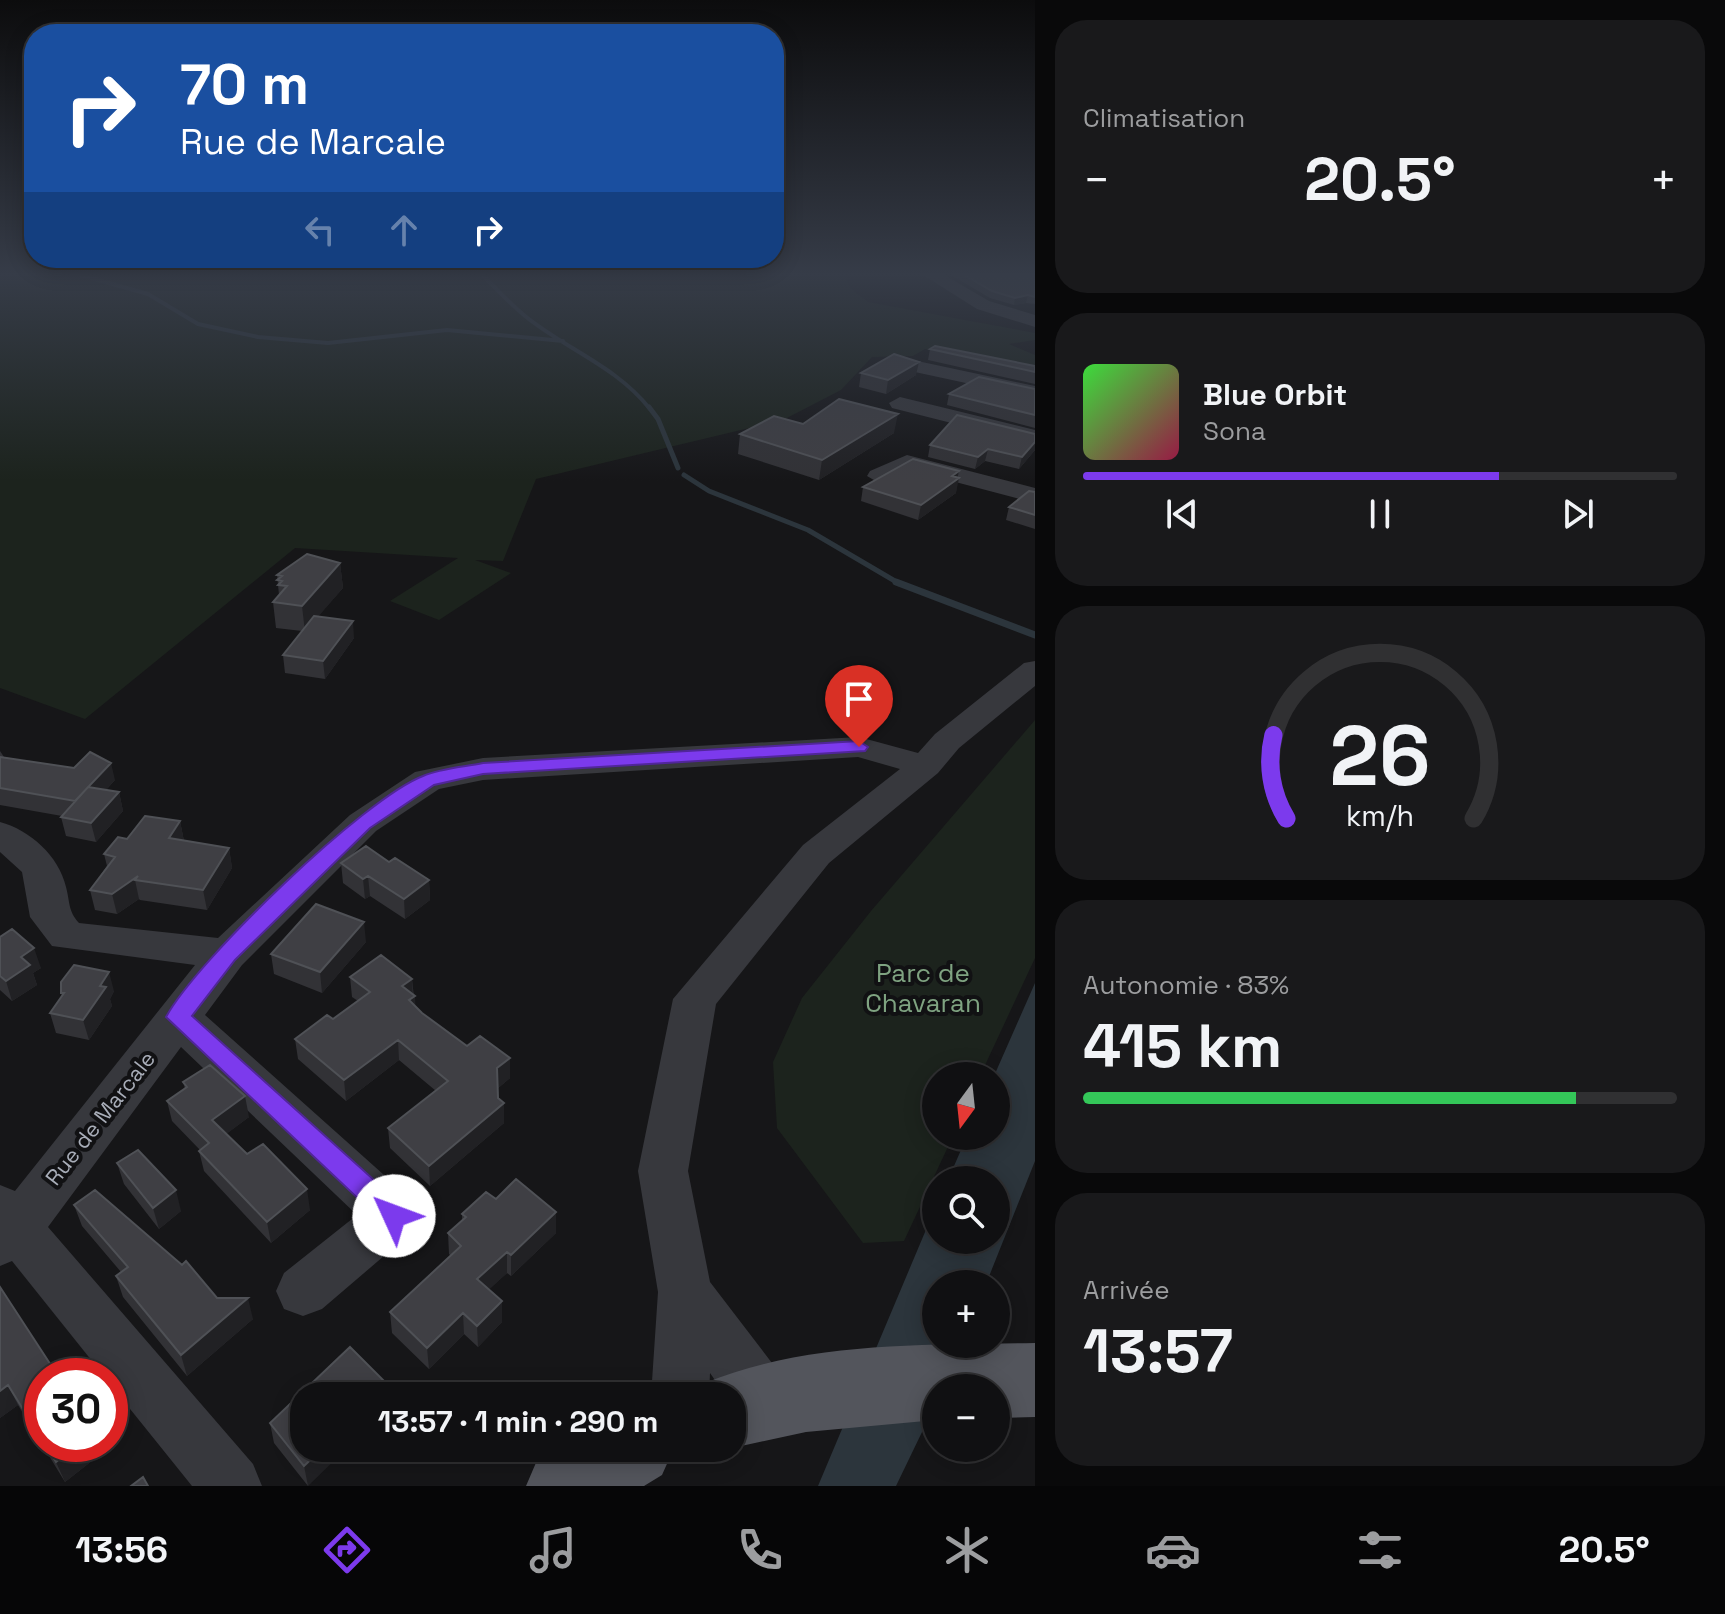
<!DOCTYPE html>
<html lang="fr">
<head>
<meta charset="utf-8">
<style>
  :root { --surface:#101012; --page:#19191b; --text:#f1f3f6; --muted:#9c9d9f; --line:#303032; --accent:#7c3aed }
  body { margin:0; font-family:"Space Grotesk",sans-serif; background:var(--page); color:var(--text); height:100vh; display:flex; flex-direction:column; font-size:30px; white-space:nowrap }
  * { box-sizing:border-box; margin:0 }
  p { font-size:26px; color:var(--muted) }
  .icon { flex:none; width:44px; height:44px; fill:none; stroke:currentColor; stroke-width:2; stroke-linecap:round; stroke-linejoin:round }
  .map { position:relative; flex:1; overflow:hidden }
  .panel { display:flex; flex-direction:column; gap:20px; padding:20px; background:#09090a; width:690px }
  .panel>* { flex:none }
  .hud { position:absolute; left:24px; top:24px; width:760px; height:244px; border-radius:32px; box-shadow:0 4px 20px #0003,0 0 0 2px var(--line); background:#1a4fa0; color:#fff; overflow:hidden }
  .needle { width:52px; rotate:195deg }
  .buttons { position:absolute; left:922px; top:1062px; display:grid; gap:16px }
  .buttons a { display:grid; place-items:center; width:88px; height:88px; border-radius:50%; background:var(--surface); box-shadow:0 4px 20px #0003,0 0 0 2px var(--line); font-size:40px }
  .speed { position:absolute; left:24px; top:1358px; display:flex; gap:16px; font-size:40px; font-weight:700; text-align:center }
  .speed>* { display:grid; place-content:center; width:104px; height:104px; border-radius:50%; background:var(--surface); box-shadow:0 4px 20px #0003,0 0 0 2px var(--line); line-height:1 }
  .speed .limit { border:12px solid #d22; background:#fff; color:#111 }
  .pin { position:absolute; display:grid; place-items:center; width:68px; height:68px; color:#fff; margin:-82px -34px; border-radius:50% 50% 50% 0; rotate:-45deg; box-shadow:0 0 8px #0007 }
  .pin .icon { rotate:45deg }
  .me { position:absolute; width:88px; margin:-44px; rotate:313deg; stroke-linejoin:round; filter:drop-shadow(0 0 6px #0008) }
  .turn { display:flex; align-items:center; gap:28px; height:168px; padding:0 24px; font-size:36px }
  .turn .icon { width:104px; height:104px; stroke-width:2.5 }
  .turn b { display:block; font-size:56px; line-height:68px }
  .lanes { display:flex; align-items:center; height:76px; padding:0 24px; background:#0003; justify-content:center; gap:40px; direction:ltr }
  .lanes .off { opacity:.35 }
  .big { font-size:60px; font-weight:600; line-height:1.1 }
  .panel .widget { flex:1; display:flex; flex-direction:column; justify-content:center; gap:12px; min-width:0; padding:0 28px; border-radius:32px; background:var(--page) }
  .panel .dial { align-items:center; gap:0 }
  .dial svg { height:208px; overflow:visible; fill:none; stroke:var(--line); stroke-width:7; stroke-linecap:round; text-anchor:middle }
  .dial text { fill:var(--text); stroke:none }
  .song { display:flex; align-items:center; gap:24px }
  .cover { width:96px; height:96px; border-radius:12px; background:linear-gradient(135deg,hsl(120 70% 55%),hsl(340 70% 35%)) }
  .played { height:8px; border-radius:4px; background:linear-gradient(90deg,var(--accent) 70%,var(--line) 70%) }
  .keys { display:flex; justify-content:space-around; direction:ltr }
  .heat { display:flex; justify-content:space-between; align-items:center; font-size:44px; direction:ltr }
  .charge { height:12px; border-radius:6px; background:linear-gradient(90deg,#34c759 83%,var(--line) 0) }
  .trip { position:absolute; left:290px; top:1382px; width:456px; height:80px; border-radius:32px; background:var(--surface); box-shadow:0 4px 20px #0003,0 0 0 2px var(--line); font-weight:600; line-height:80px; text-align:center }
  .tab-bar { display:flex; height:128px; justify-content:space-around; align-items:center; background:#060607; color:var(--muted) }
  .tab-bar .icon { width:56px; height:56px }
  .tab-bar .active { color:var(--accent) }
  .tab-bar b { font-size:36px; color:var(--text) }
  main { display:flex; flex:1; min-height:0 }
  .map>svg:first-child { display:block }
  .green { fill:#1c231d }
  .water { fill:#2c353c }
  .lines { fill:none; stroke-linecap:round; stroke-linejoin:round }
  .stream-far2 { stroke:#2c353c; stroke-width:4 }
  .stream-far1 { stroke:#2c353c; stroke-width:5 }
  .stream { stroke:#2c353c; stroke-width:7 }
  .minor { fill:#37383d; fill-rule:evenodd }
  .major { fill:#53555c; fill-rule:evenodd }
  .wall { fill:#323236 }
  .shaded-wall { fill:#212124 }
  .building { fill:#3f3f44; stroke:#4f5156; stroke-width:2 }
  .route { fill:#7c3aed; stroke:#51269a; stroke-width:2 }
  .labels { text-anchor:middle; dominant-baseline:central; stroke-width:8; stroke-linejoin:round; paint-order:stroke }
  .street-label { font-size:22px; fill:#a8adb8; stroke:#111113 }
  .near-park-label { font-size:26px; fill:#7fa381; stroke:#111113 }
</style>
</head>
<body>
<main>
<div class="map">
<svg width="1035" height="1486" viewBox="0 0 1035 1486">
  <rect width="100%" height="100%" fill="#161618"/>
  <path class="green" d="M0 273H844L850 288 868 302 1035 333V340L1009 344 1035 355V373L925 349 913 356 872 357 841 390 783 420 536 479 503 561 475 560 511 573 439 620 390 601 458 558 295 548 85 719 0 688Z
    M1035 720V958L980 1076H936V1136H953L904 1241 863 1243 777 1128 773 1062 802 998 871 911Z"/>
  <path class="water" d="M1035 983V1161L986 1284H936V1344H965L936 1388V1403L896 1486H818L936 1206V1240H996V1180H948L967 1136H996L994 1076Z"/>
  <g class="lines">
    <path class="stream-far2" d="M73 273 148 294 198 324 258 337 328 343 447 330 563 341
      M480 273C495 287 509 303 525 316 567 350 616 366 650 409"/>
    <path class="stream-far1" d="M649 407 658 419 678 468
      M684 475 709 491 808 530 900 584"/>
    <path class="stream" d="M896 582 1035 635"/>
    <path class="minor" d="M920 273H941L989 301 1035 315V327L977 309Z
      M908 359 1035 386V398L901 369 898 365Z
      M900 397 1035 430V444L892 408 889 403Z
      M907 455 1035 488V503L910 470 879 483 867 476 870 471Z
      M1035 661V686L959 748 938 773 829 863 716 1004 688 1171 710 1282 785 1380 793 1401 785 1422 764 1430C747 1423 732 1416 732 1396H726L710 1373 709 1396H651L658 1292 638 1171 673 999 803 845 900 769 858 757 483 780 439 789 376 831 242 965 205 1015 412 1200 420 1216 412 1232 322 1309 303 1316 284 1309 276 1291 284 1273 357 1215 181 1047 48 1227 253 1464 262 1486H192L110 1384V1376H104L12 1261 0 1266V1185L15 1191 195 965 52 946 30 917 22 872 0 852V822C30 830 59 856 66 887 70 902 68 911 79 923L218 938 350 815 415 772 483 758 859 737 918 753 935 734 1024 663Z"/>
    <path class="major" d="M1035 1343V1417L996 1418V1388H936V1420L806 1432 732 1448V1396H700L705 1383C807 1341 927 1345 1035 1343Z
      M556 1448H674L662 1475 644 1486H526L538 1458Z"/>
  </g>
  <path class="wall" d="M952 273H1035V304L1026 303 1014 305 990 298 951 275Z
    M930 349 1035 366V384L928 360Z
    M861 373 916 375 886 394 859 387Z
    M1035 389V428L947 405 949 394Z
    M803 424 894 433 819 480 738 454 740 434Z
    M1035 434V450L1019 469 985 461 975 469 928 457 930 445Z
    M957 478 956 493 918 520 861 501 863 487Z
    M1035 492V529L1006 520 1009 507Z
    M340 563 343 588 318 616 354 638 325 679 285 673 283 655 302 631 276 628 273 602 279 595 277 575Z
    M0 751 4 757 115 780 106 790 119 792 123 811 96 842 66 836 61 817 62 816 0 805Z
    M180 821 184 841 229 848 232 868 207 910 140 900 139 899 117 914 95 910 90 890 107 866 104 854 127 839Z
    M389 862 429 880 430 900 405 919 370 896 365 899 343 883 341 863Z
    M0 937 41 968 33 973 37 985 12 1001 0 990Z
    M366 942 322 993 274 974 271 954Z
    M350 977 412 979 415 1007 422 1013 467 1046 510 1058V1078L497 1089 498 1098 504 1103V1123L430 1186 390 1148 388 1128 436 1091 399 1060 346 1101 298 1059 295 1039 333 1019 358 1001 352 997Z
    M114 991 110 999 112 1006 89 1040 56 1033 50 1013 62 996 61 993Z
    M183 1082 249 1117 226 1134 310 1210 271 1243 204 1171 199 1151 200 1150 172 1121 167 1101 185 1089Z
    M117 1163 181 1211 159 1229 124 1184Z
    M496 1199 556 1212V1233L511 1276 507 1273 489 1289 502 1301V1322L478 1347 464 1334 429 1369 392 1333 390 1312 451 1256 449 1254 448 1233 462 1221V1214Z
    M74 1205 217 1298 253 1319 187 1376 123 1297 116 1276 121 1272 82 1226Z
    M0 1287 42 1376V1444H110L113 1418 121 1438 65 1482 18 1405 0 1418Z
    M350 1347 308 1486 274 1443 270 1423Z"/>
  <path class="shaded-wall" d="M1028 295 1026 303 1014 305 1015 298Z
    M919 362 916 375 886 394 888 380Z
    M898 414 894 433 819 480 822 460Z
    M1035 442V450L1019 469 1022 457Z
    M988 449 985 461 975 469 978 457Z
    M959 471 957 480 959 478 956 493 918 520 921 505Z
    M340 563 343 588 305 632 302 606Z
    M353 621 354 638 325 679 323 661Z
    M111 763 115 780 80 818 75 801Z
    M119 792 123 811 96 842 91 823Z
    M180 821 184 841 169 838Z
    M229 848 232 868 207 910 203 890Z
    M138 876 135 880 139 899 117 914 112 894Z
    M368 876 370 896 365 899 363 879Z
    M429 880 430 900 405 919 404 899Z
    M364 922 366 942 322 993 320 972Z
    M34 948 41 968 33 973 37 985 12 1001 6 981 21 957Z
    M109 972 114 991 110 999 112 1006 89 1040 83 1020 100 986Z
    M412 979 413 997 415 996 416 1016 402 986Z
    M398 1040 399 1060 346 1101 344 1080Z
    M510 1058V1078L497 1089V1068Z
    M245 1096 249 1117 217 1141 212 1120Z
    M504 1103V1123L430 1186 429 1166Z
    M307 1189 310 1210 271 1243 267 1222Z
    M176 1190 181 1211 159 1229 153 1208Z
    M556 1212V1233L511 1276V1255Z
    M507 1252V1273L478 1300 477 1279Z
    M248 1298 253 1319 187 1376 181 1355Z
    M502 1301V1322L478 1347 477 1326Z
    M463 1313 464 1334 429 1369 427 1348Z
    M8 1385 18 1405 0 1418V1391Z
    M388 1385 389 1396H377Z
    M113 1418 121 1438 65 1482 56 1462 79 1444H110V1421Z
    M323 1448H347L308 1486 304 1466Z"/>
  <path class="building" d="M961 273H1035V297L1028 295 1015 298 992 291Z
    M935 346 1035 366V372L930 349Z
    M894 354 919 362 888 380 861 373Z
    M979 377 1035 389V415L949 394Z
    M839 399 898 414 822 460 740 434 774 416 803 424Z
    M957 415 1035 434V442L1022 457 988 449 978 457 930 445Z
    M913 459 959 471 952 476 959 478 921 505 863 487Z
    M1029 491 1035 492V515L1009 507Z
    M307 554 340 563 302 606 273 602 287 586 278 585 282 581 277 580 282 576 277 575Z
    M314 616 353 621 323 661 283 655Z
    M90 752 111 763 75 801 0 788V757L74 768Z
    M88 787 119 792 91 823 61 817Z
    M145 816 180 821 169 838 229 848 203 890 135 880 138 876 112 894 90 890 115 857 104 854 118 837 127 839Z
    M366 846 389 862 395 858 429 880 404 899 368 876 363 879 341 863Z
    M316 904 364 922 320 972 271 954Z
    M12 929 34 948 21 957 30 965 6 981 0 976V937Z
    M381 955 412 979 402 986 415 996 409 1000 422 1013 467 1046 480 1036 510 1058 497 1068 498 1098 504 1103 429 1166 388 1128 448 1081 398 1040 344 1080 295 1039 327 1015 333 1019 370 992 350 977Z
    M74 965 109 972 100 986 106 987 83 1020 50 1013 64 993H61V982Z
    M210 1065 245 1096 212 1120 247 1154 263 1144 307 1189 267 1222 199 1151 209 1143 167 1101 187 1087 183 1082Z
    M138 1150 176 1190 153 1208 117 1163Z
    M516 1179 556 1212 511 1255 507 1252 477 1279 502 1301 477 1326 463 1313 427 1348 390 1312 461 1246 448 1233 466 1217 462 1214 486 1192 496 1199Z
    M95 1190 182 1265 186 1261 217 1298H248L181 1355 116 1276 128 1267 74 1205Z
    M0 1287 58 1376H42V1440L8 1385 0 1391Z
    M350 1347 388 1385 377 1396H304V1448H323L304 1466 270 1423Z
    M45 1444H79L56 1462Z
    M143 1477 148 1486H131Z"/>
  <linearGradient id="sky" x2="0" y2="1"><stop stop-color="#0c0c0d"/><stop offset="0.57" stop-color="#363c48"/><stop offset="1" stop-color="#363c48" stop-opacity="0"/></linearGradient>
  <rect width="1035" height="481" fill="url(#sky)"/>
  <path class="route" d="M859 741 868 747 865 751 483 774 434 785 370 828 235 960 192 1016 404 1207 408 1216 404 1224 394 1228 385 1224 166 1017C196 961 365 798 423 776 441 768 464 767 483 763Z"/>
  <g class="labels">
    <g class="street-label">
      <text transform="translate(100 1118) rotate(-52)">Rue de Marcale</text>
    </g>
    <g class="near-park-label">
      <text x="923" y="973">Parc de<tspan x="923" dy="30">Chavaran</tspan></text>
    </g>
  </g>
</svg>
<div class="buttons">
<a><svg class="needle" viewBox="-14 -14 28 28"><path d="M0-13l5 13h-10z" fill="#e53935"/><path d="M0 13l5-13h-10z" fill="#9c9d9f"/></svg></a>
<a><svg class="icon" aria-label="search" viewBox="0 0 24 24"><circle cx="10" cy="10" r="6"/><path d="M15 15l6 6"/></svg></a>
<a>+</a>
<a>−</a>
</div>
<div class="speed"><div class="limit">30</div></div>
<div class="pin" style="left:859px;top:747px;background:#d93025"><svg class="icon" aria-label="arrive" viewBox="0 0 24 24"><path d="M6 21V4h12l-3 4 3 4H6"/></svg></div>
<svg class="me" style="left:394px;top:1216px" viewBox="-20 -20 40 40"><circle r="19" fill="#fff"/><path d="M0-13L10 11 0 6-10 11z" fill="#7c3aed"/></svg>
<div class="trip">13:57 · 1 min · 290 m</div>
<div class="hud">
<div class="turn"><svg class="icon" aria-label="right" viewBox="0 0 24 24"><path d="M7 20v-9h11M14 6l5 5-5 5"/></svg><div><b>70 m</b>Rue de Marcale</div></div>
<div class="lanes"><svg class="icon off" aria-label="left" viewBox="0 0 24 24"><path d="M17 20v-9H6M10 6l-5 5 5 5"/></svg><svg class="icon off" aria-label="ahead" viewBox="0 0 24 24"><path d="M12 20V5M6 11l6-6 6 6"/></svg><svg class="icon" aria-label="right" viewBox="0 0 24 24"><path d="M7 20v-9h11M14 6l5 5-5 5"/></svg></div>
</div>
</div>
<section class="panel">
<div class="widget"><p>Climatisation</p>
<div class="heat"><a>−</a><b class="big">20.5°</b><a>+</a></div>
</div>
<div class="widget">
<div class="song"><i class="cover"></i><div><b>Blue Orbit</b><p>Sona</p></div></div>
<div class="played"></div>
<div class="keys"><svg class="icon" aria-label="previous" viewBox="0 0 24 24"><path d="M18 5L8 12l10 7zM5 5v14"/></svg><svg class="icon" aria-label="pause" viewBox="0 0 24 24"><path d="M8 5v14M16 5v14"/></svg><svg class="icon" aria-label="next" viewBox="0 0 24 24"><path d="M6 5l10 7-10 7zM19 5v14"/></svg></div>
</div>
<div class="widget dial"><svg viewBox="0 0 100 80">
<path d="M14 69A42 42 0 1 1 86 69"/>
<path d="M14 69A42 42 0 0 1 9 37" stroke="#7c3aed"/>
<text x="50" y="56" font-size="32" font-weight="700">26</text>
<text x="50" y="72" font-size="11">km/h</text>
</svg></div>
<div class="widget"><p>Autonomie · 83%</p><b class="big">415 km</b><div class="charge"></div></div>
<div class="widget"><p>Arrivée</p><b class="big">13:57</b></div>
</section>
</main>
<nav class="tab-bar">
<b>13:56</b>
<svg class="icon active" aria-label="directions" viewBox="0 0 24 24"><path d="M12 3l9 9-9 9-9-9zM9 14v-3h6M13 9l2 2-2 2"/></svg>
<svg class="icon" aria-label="music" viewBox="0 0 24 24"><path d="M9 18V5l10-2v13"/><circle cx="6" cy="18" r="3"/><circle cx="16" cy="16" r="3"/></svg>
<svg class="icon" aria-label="phone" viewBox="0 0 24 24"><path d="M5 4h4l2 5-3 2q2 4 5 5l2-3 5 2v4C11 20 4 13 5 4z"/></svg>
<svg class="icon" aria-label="climate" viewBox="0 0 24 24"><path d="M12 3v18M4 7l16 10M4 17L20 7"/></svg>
<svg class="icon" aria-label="car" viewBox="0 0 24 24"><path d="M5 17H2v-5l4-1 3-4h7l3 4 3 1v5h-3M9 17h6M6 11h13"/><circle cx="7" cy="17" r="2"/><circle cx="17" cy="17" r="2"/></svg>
<svg class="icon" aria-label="filters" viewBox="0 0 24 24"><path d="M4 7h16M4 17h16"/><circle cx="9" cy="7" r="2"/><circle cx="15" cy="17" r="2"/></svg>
<b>20.5°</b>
</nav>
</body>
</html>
